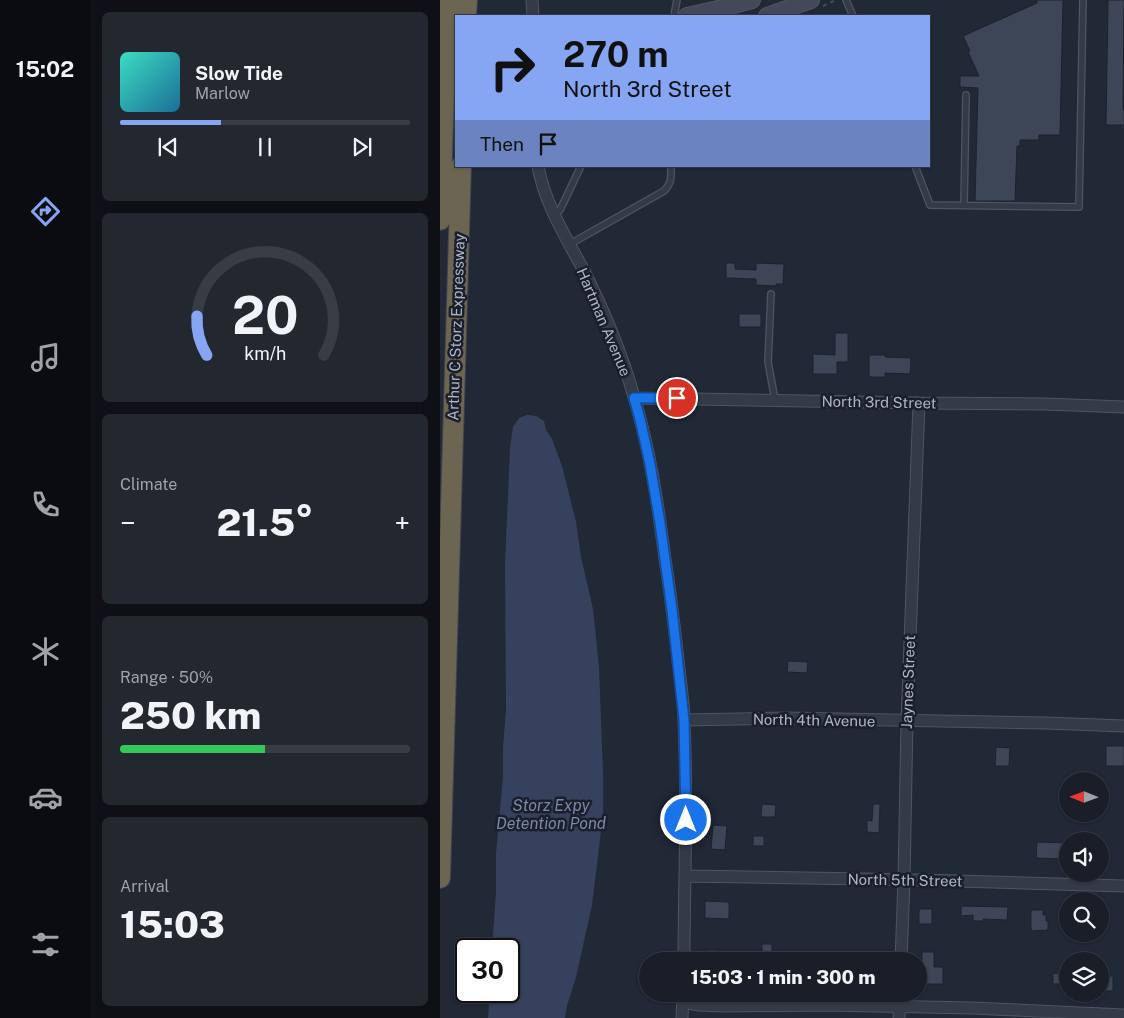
<!DOCTYPE html>
<html lang="en">
<head>
<meta charset="utf-8">
<style>
  :root { --surface:#191e28; --page:#222730; --text:#f1f3f6; --muted:#9fa2a8; --line:#373c45; --accent:#86a5f2 }
  body { margin:0; font-family:"Public Sans",sans-serif; background:var(--page); color:var(--text); height:100vh; display:flex; flex-direction:column; font-size:19px; white-space:nowrap }
  * { box-sizing:border-box; margin:0 }
  p { font-size:16px; color:var(--muted) }
  .icon { flex:none; width:28px; height:28px; fill:none; stroke:currentColor; stroke-width:2; stroke-linecap:round; stroke-linejoin:round }
  .map { position:relative; flex:1; overflow:hidden }
  .side { display:flex; flex-direction:column; gap:12px; padding:12px; background:#0e1016; width:350px }
  .side>* { flex:none }
  .guide { position:absolute; left:15px; top:15px; width:475px; height:152px; border-radius:0px; box-shadow:0 1px 4px #0004,0 0 0 1px var(--line); background:#86a5f2; color:#111; overflow:hidden }
  .needle { width:32px; rotate:271deg }
  .controls { position:absolute; left:619px; top:772px; display:grid; gap:10px }
  .controls a { display:grid; place-items:center; width:50px; height:50px; border-radius:50%; background:var(--surface); box-shadow:0 1px 4px #0004,0 0 0 1px var(--line); font-size:25px }
  .speed { position:absolute; left:15px; top:938px; display:flex; gap:10px; font-size:25px; font-weight:700; text-align:center }
  .speed>* { display:grid; place-content:center; width:65px; height:65px; border-radius:50%; background:var(--surface); box-shadow:0 1px 4px #0004,0 0 0 1px var(--line); line-height:1 }
  .speed .limit { border:2px solid #111; border-radius:8px; background:#fff; color:#111 }
  .pin { position:absolute; display:grid; place-items:center; width:42px; height:42px; color:#fff; margin:-21px; border:2px solid #fff; border-radius:50%; box-shadow:0 1px 5px #0007 }
  .me { position:absolute; width:55px; margin:-28px; rotate:0deg; stroke-linejoin:round; filter:drop-shadow(0 0 4px #0008) }
  .turn { display:flex; align-items:center; gap:18px; height:105px; padding:0 25px; font-size:22px }
  .turn .icon { width:65px; height:65px; stroke-width:2.5 }
  .turn b { display:block; font-size:35px; line-height:42px }
  .then { display:flex; align-items:center; height:48px; padding:0 25px; background:#0003; gap:10px; font-size:19px }
  .big { font-size:38px; font-weight:800; line-height:1.1 }
  .side .widget { flex:1; display:flex; flex-direction:column; justify-content:center; gap:8px; min-width:0; padding:0 18px; border-radius:8px; background:var(--page) }
  .side .dial { align-items:center; gap:0 }
  .dial svg { height:130px; overflow:visible; fill:none; stroke:var(--line); stroke-width:7; stroke-linecap:round; text-anchor:middle }
  .dial text { fill:var(--text); stroke:none }
  .song { display:flex; align-items:center; gap:15px }
  .cover { width:60px; height:60px; border-radius:8px; background:linear-gradient(135deg,hsl(170 70% 55%),hsl(200 70% 35%)) }
  .played { height:5px; border-radius:2px; background:linear-gradient(90deg,var(--accent) 35%,var(--line) 35%) }
  .keys { display:flex; justify-content:space-around; direction:ltr }
  .heat { display:flex; justify-content:space-between; align-items:center; font-size:28px; direction:ltr }
  .charge { height:8px; border-radius:4px; background:linear-gradient(90deg,#34c759 50%,var(--line) 0) }
  .trip { position:absolute; left:199px; top:952px; width:288px; height:50px; border-radius:25px; background:var(--surface); box-shadow:0 1px 4px #0004,0 0 0 1px var(--line); font-weight:800; line-height:50px; text-align:center }
  main { display:flex; flex:1; min-height:0 }
  .dock { display:flex; flex-direction:column; width:90px; justify-content:space-around; align-items:center; background:#0a0c10; color:var(--muted) }
  .dock .icon { width:35px; height:35px }
  .dock .current { color:var(--accent) }
  .dock b { font-size:22px; color:var(--text) }
  .map>svg:first-child { display:block }
  .water { fill:#36425d }
  .building { fill:#3d4656; stroke:#1c212d }
  .lines { fill:none; stroke-linecap:round; stroke-linejoin:round }
  .lane-casing { stroke:#4f5561; stroke-width:8 }
  .street-casing { stroke:#4f5561; stroke-width:13 }
  .secondary-casing { stroke:#4f5561; stroke-width:18 }
  .highway-casing { stroke:#3c424e; stroke-width:22 }
  .path { stroke:#415055; stroke-width:2; stroke-dasharray:4 4; stroke-linecap:butt }
  .lane { stroke:#343a47; stroke-width:5.5 }
  .street { stroke:#343a47; stroke-width:11 }
  .secondary { stroke:#434959; stroke-width:16 }
  .highway { stroke:#6c6552; stroke-width:20 }
  .route-casing { stroke:#114b97; stroke-width:12 }
  .route { stroke:#1a73e8; stroke-width:9 }
  .labels { text-anchor:middle; dominant-baseline:central; stroke-width:5; stroke-linejoin:round; paint-order:stroke }
  .street-label { font-size:15px; fill:#afb5c3; stroke:#1a1f2b }
  .water-label { font-size:16px; font-style:italic; fill:#7889aa; stroke:#1a1f2b }
</style>
</head>
<body>
<main>
<nav class="dock">
<b>15:02</b>
<svg class="icon current" aria-label="directions" viewBox="0 0 24 24"><path d="M12 3l9 9-9 9-9-9zM9 14v-3h6M13 9l2 2-2 2"/></svg>
<svg class="icon" aria-label="music" viewBox="0 0 24 24"><path d="M9 18V5l10-2v13"/><circle cx="6" cy="18" r="3"/><circle cx="16" cy="16" r="3"/></svg>
<svg class="icon" aria-label="phone" viewBox="0 0 24 24"><path d="M5 4h4l2 5-3 2q2 4 5 5l2-3 5 2v4C11 20 4 13 5 4z"/></svg>
<svg class="icon" aria-label="climate" viewBox="0 0 24 24"><path d="M12 3v18M4 7l16 10M4 17L20 7"/></svg>
<svg class="icon" aria-label="car" viewBox="0 0 24 24"><path d="M5 17H2v-5l4-1 3-4h7l3 4 3 1v5h-3M9 17h6M6 11h13"/><circle cx="7" cy="17" r="2"/><circle cx="17" cy="17" r="2"/></svg>
<svg class="icon" aria-label="filters" viewBox="0 0 24 24"><path d="M4 7h16M4 17h16"/><circle cx="9" cy="7" r="2"/><circle cx="15" cy="17" r="2"/></svg>
</nav>
<section class="side">
<div class="widget">
<div class="song"><i class="cover"></i><div><b>Slow Tide</b><p>Marlow</p></div></div>
<div class="played"></div>
<div class="keys"><svg class="icon" aria-label="previous" viewBox="0 0 24 24"><path d="M18 5L8 12l10 7zM5 5v14"/></svg><svg class="icon" aria-label="pause" viewBox="0 0 24 24"><path d="M8 5v14M16 5v14"/></svg><svg class="icon" aria-label="next" viewBox="0 0 24 24"><path d="M6 5l10 7-10 7zM19 5v14"/></svg></div>
</div>
<div class="widget dial"><svg viewBox="0 0 100 80">
<path d="M14 69A42 42 0 1 1 86 69"/>
<path d="M14 69A42 42 0 0 1 8 45" stroke="#86a5f2"/>
<text x="50" y="56" font-size="32" font-weight="700">20</text>
<text x="50" y="72" font-size="11">km/h</text>
</svg></div>
<div class="widget"><p>Climate</p>
<div class="heat"><a>−</a><b class="big">21.5°</b><a>+</a></div>
</div>
<div class="widget"><p>Range · 50%</p><b class="big">250 km</b><div class="charge"></div></div>
<div class="widget"><p>Arrival</p><b class="big">15:03</b></div>
</section>
<div class="map">
<svg width="684" height="1018" viewBox="0 0 684 1018">
  <rect width="100%" height="100%" fill="#212836"/>
  <path class="water" d="M87 415 96 416 104 421 106 430 112 439 122 466 136 522 141 557 153 609 159 667 163 774V815L152 905 136 977 127 1006 125 1018H48L50 991H69V949H52L56 892V854L63 776V747L66 710 65 565 70 448 73 427 79 418Z"/>
  <path class="building" d="M597 0H623L620 135H599V140H580V146H577L575 201H535L538 88 520 87V76H539L528 52 530 51 523 36 597 3Z
    M668 0H684L683 110H684V125H666Z
    M286 263H295V269L316 270V263L344 264 343 284H336V286L316 285V279L286 278Z
    M299 314H321V327H299Z
    M395 333H408V362H397V374H373V354L395 355Z
    M429 355H445V357L471 358 470 374 445 373V377H429Z
    M348 661 368 662 367 673 347 672Z
    M666 746H684V766H666Z
    M556 747 570 748 569 766H555Z
    M322 804 336 805 335 817H321Z
    M433 804H440L439 833 427 832V820L432 821Z
    M273 825 287 826 285 850 271 849Z
    M313 836H324V846H313Z
    M597 842 628 843V859L596 858Z
    M265 901 289 902V919L265 918Z
    M521 906 568 907 567 920 543 919 544 921H533V915L521 916Z
    M479 909H492V924H479Z
    M591 910H603V915H606V921H608V930L591 931Z
    M322 944H332V957L322 958Z
    M266 950H279V960L266 961Z
    M482 952H494V967H503V984H482Z
    M613 973 628 974V984H613Z
    M660 976H673V991H660Z"/>
  <g class="lines">
    <g class="lane-casing">
      <path id="lane" d="M406 0 413 16
        M234 16 237 0
        M475 166 490 205 639 207 643 0
        M524 205 526 95
        M114 216 120 210 141 166
        M130 244 224 191C232 183 231 177 231 166
        M331 294 328 362 335 400"/>
    </g>
    <g class="street-casing">
      <path id="street" d="M92 0 93 16
        M98 166C105 205 126 237 144 271 164 311 182 354 194 397 210 450 218 505 225 559 231 596 235 632 239 669 241 687 244 705 244 723 248 802 244 882 244 961
        M195 398 479 403 605 404 684 407
        M244 720 347 718 606 723 684 726
        M245 876 482 880 684 886
        M461 961 464 880 467 721 479 403
        M243 1002 259 1005 284 1006 387 1005 532 1008 684 1015
        M242 1018 243 994
        M459 1018 460 994"/>
    </g>
    <g class="secondary-casing">
      <path id="secondary" d="M247 16 283 8 312 0
        M327 16 371 0"/>
    </g>
    <g class="highway-casing">
      <path id="highway" d="M26 16 27 0
        M0 220 7 0
        M0 878 21 166"/>
    </g>
    <path class="path" d="M383 6 396 0"/>
    <use href="#lane" class="lane"/>
    <use href="#street" class="street"/>
    <use href="#secondary" class="secondary"/>
    <use href="#highway" class="highway"/>
  </g>
  <g class="lines">
    <g class="route-casing">
      <path id="route" d="M237 398H194L200 419 210 464 220 523 232 610 244 720 246 820"/>
    </g>
    <use href="#route" class="route"/>
  </g>
  <g class="labels">
    <g class="street-label">
      <text transform="translate(164 322) rotate(67)">Hartman Avenue</text>
      <text transform="translate(16 327) rotate(-88)">Arthur C Storz Expressway</text>
      <text transform="translate(439 402) rotate(1)">North 3rd Street</text>
      <text transform="translate(468 682) rotate(-88)">Jaynes Street</text>
      <text transform="translate(374 720) rotate(1)">North 4th Avenue</text>
      <text transform="translate(465 880) rotate(1)">North 5th Street</text>
    </g>
    <g class="water-label">
      <text x="111" y="805">Storz Expy<tspan x="111" dy="18">Detention Pond</tspan></text>
    </g>
  </g>
</svg>
<div class="controls">
<a><svg class="needle" viewBox="-14 -14 28 28"><path d="M0-13l5 13h-10z" fill="#e53935"/><path d="M0 13l5-13h-10z" fill="#9fa2a8"/></svg></a>
<a><svg class="icon" aria-label="sound" viewBox="0 0 24 24"><path d="M4 9h4l5-4v14l-5-4H4zM17 9q2 3 0 6"/></svg></a>
<a><svg class="icon" aria-label="search" viewBox="0 0 24 24"><circle cx="10" cy="10" r="6"/><path d="M15 15l6 6"/></svg></a>
<a><svg class="icon" aria-label="layers" viewBox="0 0 24 24"><path d="M12 4l9 5-9 5-9-5zM3 14l9 5 9-5"/></svg></a>
</div>
<div class="speed"><div class="limit">30</div></div>
<div class="pin" style="left:237px;top:398px;background:#d93025"><svg class="icon" aria-label="arrive" viewBox="0 0 24 24"><path d="M6 21V4h12l-3 4 3 4H6"/></svg></div>
<svg class="me" style="left:246px;top:820px" viewBox="-20 -20 40 40"><circle r="17" fill="#1a73e8" stroke="#fff" stroke-width="3"/><path d="M0-11L8 9 0 5-8 9z" fill="#fff"/></svg>
<div class="trip">15:03 · 1 min · 300 m</div>
<div class="guide">
<div class="turn"><svg class="icon" aria-label="right" viewBox="0 0 24 24"><path d="M7 20v-9h11M14 6l5 5-5 5"/></svg><div><b>270 m</b>North 3rd Street</div></div>
<div class="then">Then<svg class="icon" aria-label="arrive" viewBox="0 0 24 24"><path d="M6 21V4h12l-3 4 3 4H6"/></svg></div>
</div>
</div>
</main>
</body>
</html>
